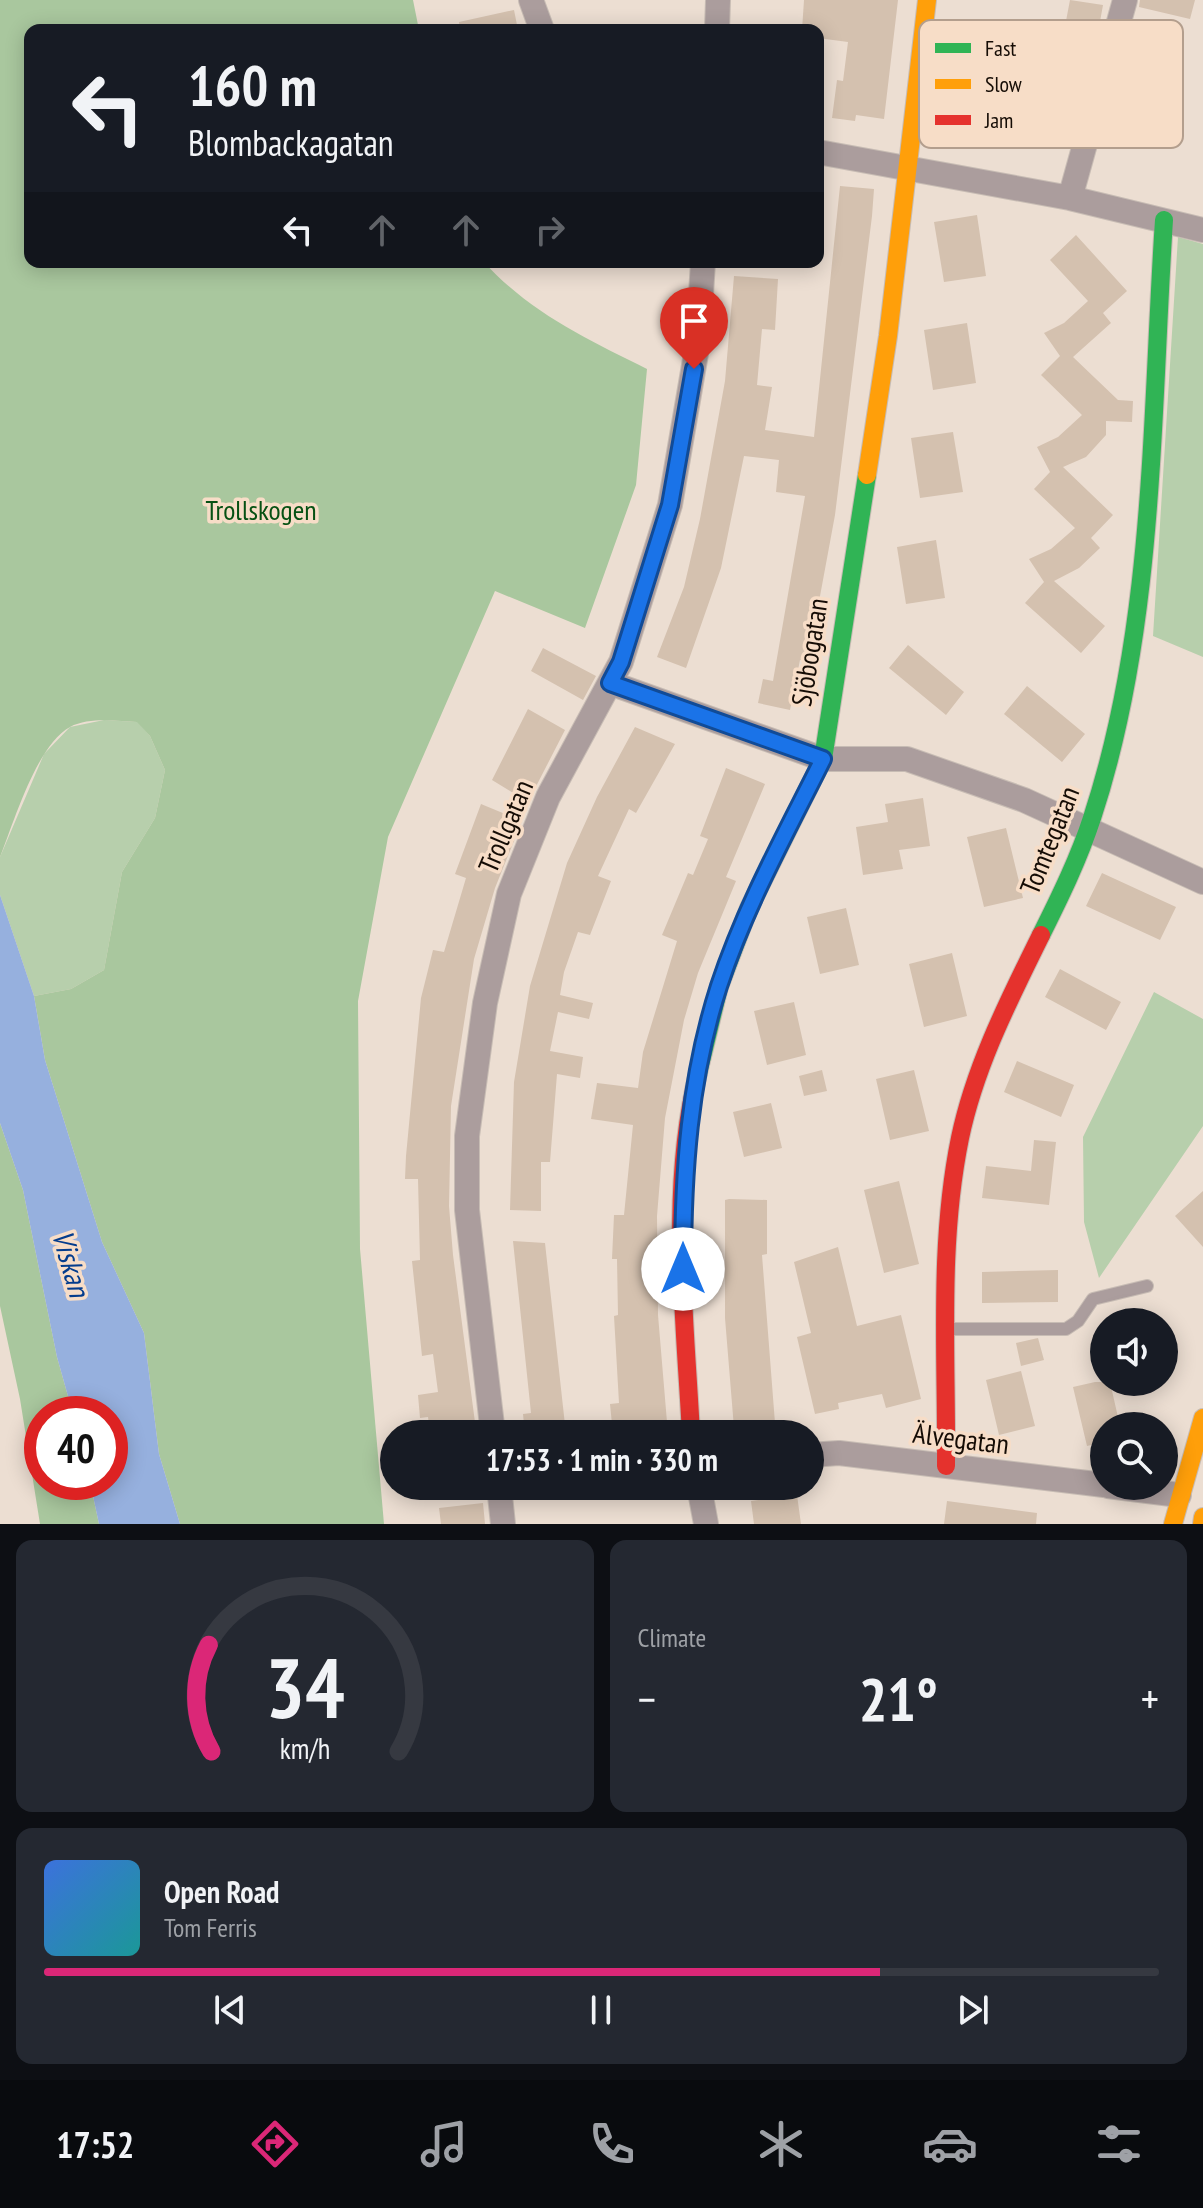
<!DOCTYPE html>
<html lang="en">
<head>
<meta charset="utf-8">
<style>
  :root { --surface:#171b24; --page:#242831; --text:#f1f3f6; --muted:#9ea1a6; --line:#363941; --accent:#db2777 }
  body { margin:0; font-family:"PT Sans Narrow",sans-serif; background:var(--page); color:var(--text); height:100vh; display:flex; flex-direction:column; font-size:30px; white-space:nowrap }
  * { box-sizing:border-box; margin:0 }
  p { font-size:26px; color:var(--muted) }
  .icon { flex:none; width:44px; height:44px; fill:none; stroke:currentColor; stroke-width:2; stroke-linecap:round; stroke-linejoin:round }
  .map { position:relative; height:1524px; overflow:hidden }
  .drawer { display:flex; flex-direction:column; gap:16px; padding:16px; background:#0d0f14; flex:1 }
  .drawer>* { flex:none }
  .top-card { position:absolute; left:24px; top:24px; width:800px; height:244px; border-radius:16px; box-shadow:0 4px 20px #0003; background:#171b24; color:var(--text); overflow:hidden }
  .controls { position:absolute; left:1090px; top:1308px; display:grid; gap:16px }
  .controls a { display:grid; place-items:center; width:88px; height:88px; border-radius:50%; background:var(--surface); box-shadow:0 4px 20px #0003; font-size:40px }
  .speed { position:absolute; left:24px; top:1396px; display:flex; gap:16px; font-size:40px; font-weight:700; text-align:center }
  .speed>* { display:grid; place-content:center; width:104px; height:104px; border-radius:50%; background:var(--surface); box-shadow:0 4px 20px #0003; line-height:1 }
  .speed .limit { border:12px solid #d22; background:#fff; color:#111 }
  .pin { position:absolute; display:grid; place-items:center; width:68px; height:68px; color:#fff; margin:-82px -34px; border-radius:50% 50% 50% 0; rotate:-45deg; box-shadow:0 0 8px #0007 }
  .pin .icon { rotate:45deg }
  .me { position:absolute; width:88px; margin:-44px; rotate:0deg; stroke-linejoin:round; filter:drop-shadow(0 0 6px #0008) }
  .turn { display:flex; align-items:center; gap:28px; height:168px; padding:0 32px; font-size:36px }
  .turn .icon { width:104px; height:104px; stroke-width:2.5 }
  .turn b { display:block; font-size:56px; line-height:68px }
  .lanes { display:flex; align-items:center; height:76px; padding:0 32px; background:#0003; justify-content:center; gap:40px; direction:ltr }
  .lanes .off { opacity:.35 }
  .big { font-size:60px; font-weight:700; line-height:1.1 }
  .drawer .card { flex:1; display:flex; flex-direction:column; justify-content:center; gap:12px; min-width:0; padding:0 28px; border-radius:16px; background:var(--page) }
  .drawer .dial { align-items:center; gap:0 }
  .dial svg { height:208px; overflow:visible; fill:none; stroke:var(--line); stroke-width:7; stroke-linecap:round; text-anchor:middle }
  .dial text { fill:var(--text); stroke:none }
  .song { display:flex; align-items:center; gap:24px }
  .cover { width:96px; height:96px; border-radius:12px; background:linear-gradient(135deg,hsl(220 70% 55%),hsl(180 70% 35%)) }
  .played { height:8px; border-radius:4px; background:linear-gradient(90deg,var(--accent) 75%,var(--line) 75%) }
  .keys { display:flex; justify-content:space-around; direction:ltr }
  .heat { display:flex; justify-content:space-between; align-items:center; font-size:44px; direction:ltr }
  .drawer .tiles { flex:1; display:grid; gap:16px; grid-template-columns:1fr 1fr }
  .card:last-child { grid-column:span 2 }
  .trip { position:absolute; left:380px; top:1420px; width:444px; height:80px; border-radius:40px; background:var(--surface); box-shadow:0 4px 20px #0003; font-weight:700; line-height:80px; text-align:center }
  .tab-bar { display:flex; height:128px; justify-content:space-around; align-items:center; background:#090b0e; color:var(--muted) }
  .tab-bar .icon { width:56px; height:56px }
  .tab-bar .active { color:var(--accent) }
  .tab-bar b { font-size:36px; color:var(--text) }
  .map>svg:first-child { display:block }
  .green { fill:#b7cfac }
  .forest { fill:#a9c79e }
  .water { fill:#96b0de }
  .building { fill:#d4c1af }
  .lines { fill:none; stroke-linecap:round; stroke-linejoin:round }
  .lane-casing { stroke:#c7bcb4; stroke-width:14 }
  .street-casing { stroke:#c7bcb4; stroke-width:26 }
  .fast-casing { stroke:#c7bcb4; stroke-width:20 }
  .slow-casing { stroke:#c7bcb4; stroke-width:20 }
  .jam-casing { stroke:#c7bcb4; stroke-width:20 }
  .lane { stroke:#ab9d9d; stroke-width:12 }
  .street { stroke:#ab9d9d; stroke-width:24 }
  .fast { stroke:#30b455; stroke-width:18 }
  .slow { stroke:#ff9f0a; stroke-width:18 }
  .jam { stroke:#e5322d; stroke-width:18 }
  .route-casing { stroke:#114b97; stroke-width:20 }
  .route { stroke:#1a73e8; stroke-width:14 }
  .labels { text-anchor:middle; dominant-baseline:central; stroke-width:7; stroke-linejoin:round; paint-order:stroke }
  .park-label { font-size:28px; fill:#065113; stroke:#f7ddc7 }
  .street-label { font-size:28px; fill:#150c05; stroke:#f7ddc7 }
  .water-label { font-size:30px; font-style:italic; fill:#033c8d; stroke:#f7ddc7 }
  .key { fill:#f7ddc7; stroke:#b39e8d; stroke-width:2 }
  .key-label { font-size:22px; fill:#150c05 }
</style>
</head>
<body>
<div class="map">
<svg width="1203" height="1524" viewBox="0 0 1203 1524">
  <rect width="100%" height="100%" fill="#ecded2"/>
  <path class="green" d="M1178 237 1203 244V657L1153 636Z
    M104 720 138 722 150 736 165 770 155 818 122 872 104 970 71 989 34 996 0 895V857L44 754 70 727Z
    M1154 992 1203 1019V1126L1099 1278 1084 1222 1083 1137Z"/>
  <path class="forest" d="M0 0H413L419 30H30V262H484C529 312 588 340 647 369L636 485 585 628 495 591 388 837 358 1001 360 1249 384 1524H180L159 1454 144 1333 102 1242 45 1060 34 996 71 989 104 970 122 872 155 818 165 770 150 736 137 722C117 721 89 717 70 727 36 746 14 822 0 857Z
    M0 1123 23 1190 57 1357 73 1414H42V1482H90L99 1524H40L20 1399 0 1306Z"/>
  <path class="water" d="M0 895 34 996 45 1060 102 1242 144 1333 159 1454 180 1524H99L90 1482H110V1414H73L57 1357 23 1190 0 1123Z"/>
  <path class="building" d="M804 0H898L884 119 856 115 855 121 832 118 837 80 843 81 848 42 818 38V30H802Z
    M1070 0 1103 5 1099 27 1066 21Z
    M1140 0H1195L1190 19 1139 7Z
    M514 10 518 30H460L459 22Z
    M840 186 874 189 872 216 835 515 808 661 800 660 790 710 758 703 763 679 773 681 805 496 776 492 779 460 744 456 721 568 686 668 657 657 684 587 700 519 725 381 734 276 778 279 775 330 762 329 757 385 772 387 765 430 814 437Z
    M977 215 986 276 944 282 934 222Z
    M1076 235 1127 291 1103 313 1111 323 1073 357 1118 400 1133 401 1132 422 1106 421V435L1086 457 1063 467 1113 515 1091 538 1100 548 1079 568 1054 581 1105 626 1081 653 1025 603 1044 582 1029 559 1051 549 1075 528 1034 489 1050 472 1037 447 1058 437 1082 415 1041 375 1060 356 1044 333 1064 323 1088 301 1050 260Z
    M967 323 976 383 933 390 924 330Z
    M953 432 963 492 920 498 911 438Z
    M936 540 945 598 906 604 897 547Z
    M908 645 964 692 946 715 889 668Z
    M543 648 596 676 583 700 531 671Z
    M1027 686 1085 734 1062 762 1004 714Z
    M528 709 565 730 528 802 492 780Z
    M635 727 675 744 636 813 629 809 598 876 611 881 590 935 578 932 564 972 560 995 593 1003 589 1019 558 1012 550 1051 583 1057 580 1078 557 1074 550 1162H541V1211L510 1210 514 1082 530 986 567 863 597 797Z
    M726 768 765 784 726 877 736 881 698 973 684 1020 665 1118 657 1216 658 1315 668 1434H613L610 1404 619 1403 614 1316 618 1315 617 1259H612L614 1215H624L633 1125 591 1119 597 1083 638 1088 643 1052 677 941 662 935 688 873 693 875 708 839 700 836Z
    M923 798 930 846 899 850 903 869 863 875 856 827 888 822 885 804Z
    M481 804 522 821 495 888 474 959 451 1106 449 1206 453 1255 476 1430 440 1434V1431L430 1432 428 1417 420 1418 418 1395 438 1392 433 1354 422 1356 412 1261 420 1260 418 1179H405L406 1156 421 998 433 950 444 952 466 878 455 874Z
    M1006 828 1023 898 984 907 967 837Z
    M1102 873 1176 907 1160 940 1086 906Z
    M846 908 859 965 820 974 807 917Z
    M952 953 967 1016 924 1027 909 964Z
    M1060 969 1121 1002 1106 1030 1045 997Z
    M794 1002 806 1055 767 1065 754 1011Z
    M1017 1061 1074 1085 1061 1117 1004 1092Z
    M822 1070 827 1091 804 1096 799 1076Z
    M914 1070 929 1131 890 1140 876 1079Z
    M771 1103 782 1148 744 1157 733 1112Z
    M1034 1140 1056 1142 1049 1205 982 1198 986 1166 1031 1171Z
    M899 1181 919 1264 884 1273 864 1190Z
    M1203 1191V1247L1175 1216Z
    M729 1199 767 1200V1254L762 1255 775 1423 771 1425 734 1428 725 1318V1200Z
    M513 1241 545 1243 566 1434H525L523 1414 531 1413Z
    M838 1247 857 1326 901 1315 921 1399 886 1408 882 1394 838 1403 839 1409 815 1414 797 1337 811 1333 794 1262Z
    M1058 1270V1302L982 1303V1272Z
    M1038 1338 1044 1360 1021 1366 1016 1343Z
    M1021 1371 1035 1426 999 1435 986 1380Z
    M1095 1382H1110L1120 1426H1104V1442L1087 1446 1073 1387Z
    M797 1495 801 1524H754L751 1501Z
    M947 1501 1037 1513 1036 1524H944Z
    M483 1503 485 1524H441L439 1508Z"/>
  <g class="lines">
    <g class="lane-casing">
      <path id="lane" d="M948 1329H1066L1078 1321 1093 1299 1147 1286"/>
    </g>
    <g class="street-casing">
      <path id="street" d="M531 0 542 30
        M717 30 718 0
        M818 152 1070 198 1203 230
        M1070 198 1125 0
        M610 683 823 759H907L1024 800 1203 882
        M493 1434 467 1210V1136L485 1003 509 894 548 797 621 662 670 505 698 342 703 262
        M810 1455 839 1453 1104 1485
        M499 1486 503 1524
        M699 1486 706 1524
        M1108 1486 1179 1495"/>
    </g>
    <g class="fast-casing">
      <path id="fast" d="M1041 935C1060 897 1079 858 1092 818 1155 627 1151 418 1164 220
        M698 1073 719 987 749 908 823 759 867 475"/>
    </g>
    <g class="slow-casing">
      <path id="slow" d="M867 475 888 336 927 0
        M1173 1524 1203 1418
        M1202 1524 1203 1517"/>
    </g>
    <g class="jam-casing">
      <path id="jam" d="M691 1434C685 1316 669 1190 698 1073
        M946 1466C947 1357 938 1245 960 1138 975 1066 1009 1000 1041 935"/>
    </g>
    <use href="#lane" class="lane"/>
    <use href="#street" class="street"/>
    <use href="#fast" class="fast"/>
    <use href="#slow" class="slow"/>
    <use href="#jam" class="jam"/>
  </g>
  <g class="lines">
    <g class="route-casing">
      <path id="route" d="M683 1269C683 1173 689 1079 719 986 745 907 786 833 823 759L610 683 621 662 670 505 694 369"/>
    </g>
    <use href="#route" class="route"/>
  </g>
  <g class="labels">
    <g class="park-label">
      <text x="261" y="509">Trollskogen</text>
    </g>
    <g class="street-label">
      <text transform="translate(809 652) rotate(-81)">Sjöbogatan</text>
      <text transform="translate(505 826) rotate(-67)">Trollgatan</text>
      <text transform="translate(1049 840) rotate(-68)">Tomtegatan</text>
      <text transform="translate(961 1438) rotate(7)">Älvegatan</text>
    </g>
    <g class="water-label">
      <text transform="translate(72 1263) rotate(74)">Viskan</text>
    </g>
  </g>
  <rect x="919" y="20" width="264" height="128" rx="12" class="key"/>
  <rect x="935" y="43" width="36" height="10" fill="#30b455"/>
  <rect x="935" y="79" width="36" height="10" fill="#ff9f0a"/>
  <rect x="935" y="115" width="36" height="10" fill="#e5322d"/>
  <g class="key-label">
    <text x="985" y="56">Fast</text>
    <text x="985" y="92">Slow</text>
    <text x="985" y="128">Jam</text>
  </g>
</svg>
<div class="controls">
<a><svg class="icon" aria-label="sound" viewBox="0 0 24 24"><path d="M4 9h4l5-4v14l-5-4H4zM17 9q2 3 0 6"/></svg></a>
<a><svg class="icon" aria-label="search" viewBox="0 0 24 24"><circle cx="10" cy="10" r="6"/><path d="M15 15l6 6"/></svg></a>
</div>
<div class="speed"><div class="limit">40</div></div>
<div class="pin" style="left:694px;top:369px;background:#d93025"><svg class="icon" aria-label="arrive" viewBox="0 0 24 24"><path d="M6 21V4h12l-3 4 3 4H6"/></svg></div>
<svg class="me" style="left:683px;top:1269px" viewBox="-20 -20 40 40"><circle r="19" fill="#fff"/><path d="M0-13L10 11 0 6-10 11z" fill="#1a73e8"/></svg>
<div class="trip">17:53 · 1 min · 330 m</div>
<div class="top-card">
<div class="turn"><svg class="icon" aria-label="left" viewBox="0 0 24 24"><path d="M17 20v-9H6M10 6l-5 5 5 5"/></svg><div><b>160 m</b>Blombackagatan</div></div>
<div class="lanes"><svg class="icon" aria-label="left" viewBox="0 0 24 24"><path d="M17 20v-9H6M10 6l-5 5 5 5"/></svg><svg class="icon off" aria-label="ahead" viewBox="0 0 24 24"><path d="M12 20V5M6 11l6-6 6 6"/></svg><svg class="icon off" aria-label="ahead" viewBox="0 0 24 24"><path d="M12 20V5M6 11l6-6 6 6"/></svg><svg class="icon off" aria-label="right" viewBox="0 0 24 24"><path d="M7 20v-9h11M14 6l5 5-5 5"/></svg></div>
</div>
</div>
<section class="drawer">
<div class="tiles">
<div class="card dial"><svg viewBox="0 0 100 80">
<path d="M14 69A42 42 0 1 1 86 69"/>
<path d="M14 69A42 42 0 0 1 13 28" stroke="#db2777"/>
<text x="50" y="56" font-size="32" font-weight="700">34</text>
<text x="50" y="72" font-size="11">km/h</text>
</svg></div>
<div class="card"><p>Climate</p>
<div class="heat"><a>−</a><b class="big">21°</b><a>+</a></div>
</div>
<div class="card">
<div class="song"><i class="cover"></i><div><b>Open Road</b><p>Tom Ferris</p></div></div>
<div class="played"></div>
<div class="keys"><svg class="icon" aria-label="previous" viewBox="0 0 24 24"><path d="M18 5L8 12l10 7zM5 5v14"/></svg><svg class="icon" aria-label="pause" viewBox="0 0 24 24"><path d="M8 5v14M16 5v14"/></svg><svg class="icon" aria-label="next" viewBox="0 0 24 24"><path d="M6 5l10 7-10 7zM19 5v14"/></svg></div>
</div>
</div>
</section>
<nav class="tab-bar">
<b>17:52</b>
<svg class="icon active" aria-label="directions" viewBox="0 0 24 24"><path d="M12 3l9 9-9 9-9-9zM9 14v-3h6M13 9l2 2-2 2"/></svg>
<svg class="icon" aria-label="music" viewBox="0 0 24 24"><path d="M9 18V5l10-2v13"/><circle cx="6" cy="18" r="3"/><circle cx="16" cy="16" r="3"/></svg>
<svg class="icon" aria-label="phone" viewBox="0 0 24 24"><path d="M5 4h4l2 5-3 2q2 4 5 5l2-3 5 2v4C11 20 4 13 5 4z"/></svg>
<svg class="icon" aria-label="climate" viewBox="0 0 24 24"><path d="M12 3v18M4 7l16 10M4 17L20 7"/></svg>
<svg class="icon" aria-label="car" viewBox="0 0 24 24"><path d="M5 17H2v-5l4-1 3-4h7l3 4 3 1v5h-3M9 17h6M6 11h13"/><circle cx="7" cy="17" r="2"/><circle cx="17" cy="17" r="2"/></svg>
<svg class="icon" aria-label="filters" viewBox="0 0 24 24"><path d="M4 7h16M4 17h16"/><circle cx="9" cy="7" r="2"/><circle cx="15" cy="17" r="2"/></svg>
</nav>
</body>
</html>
